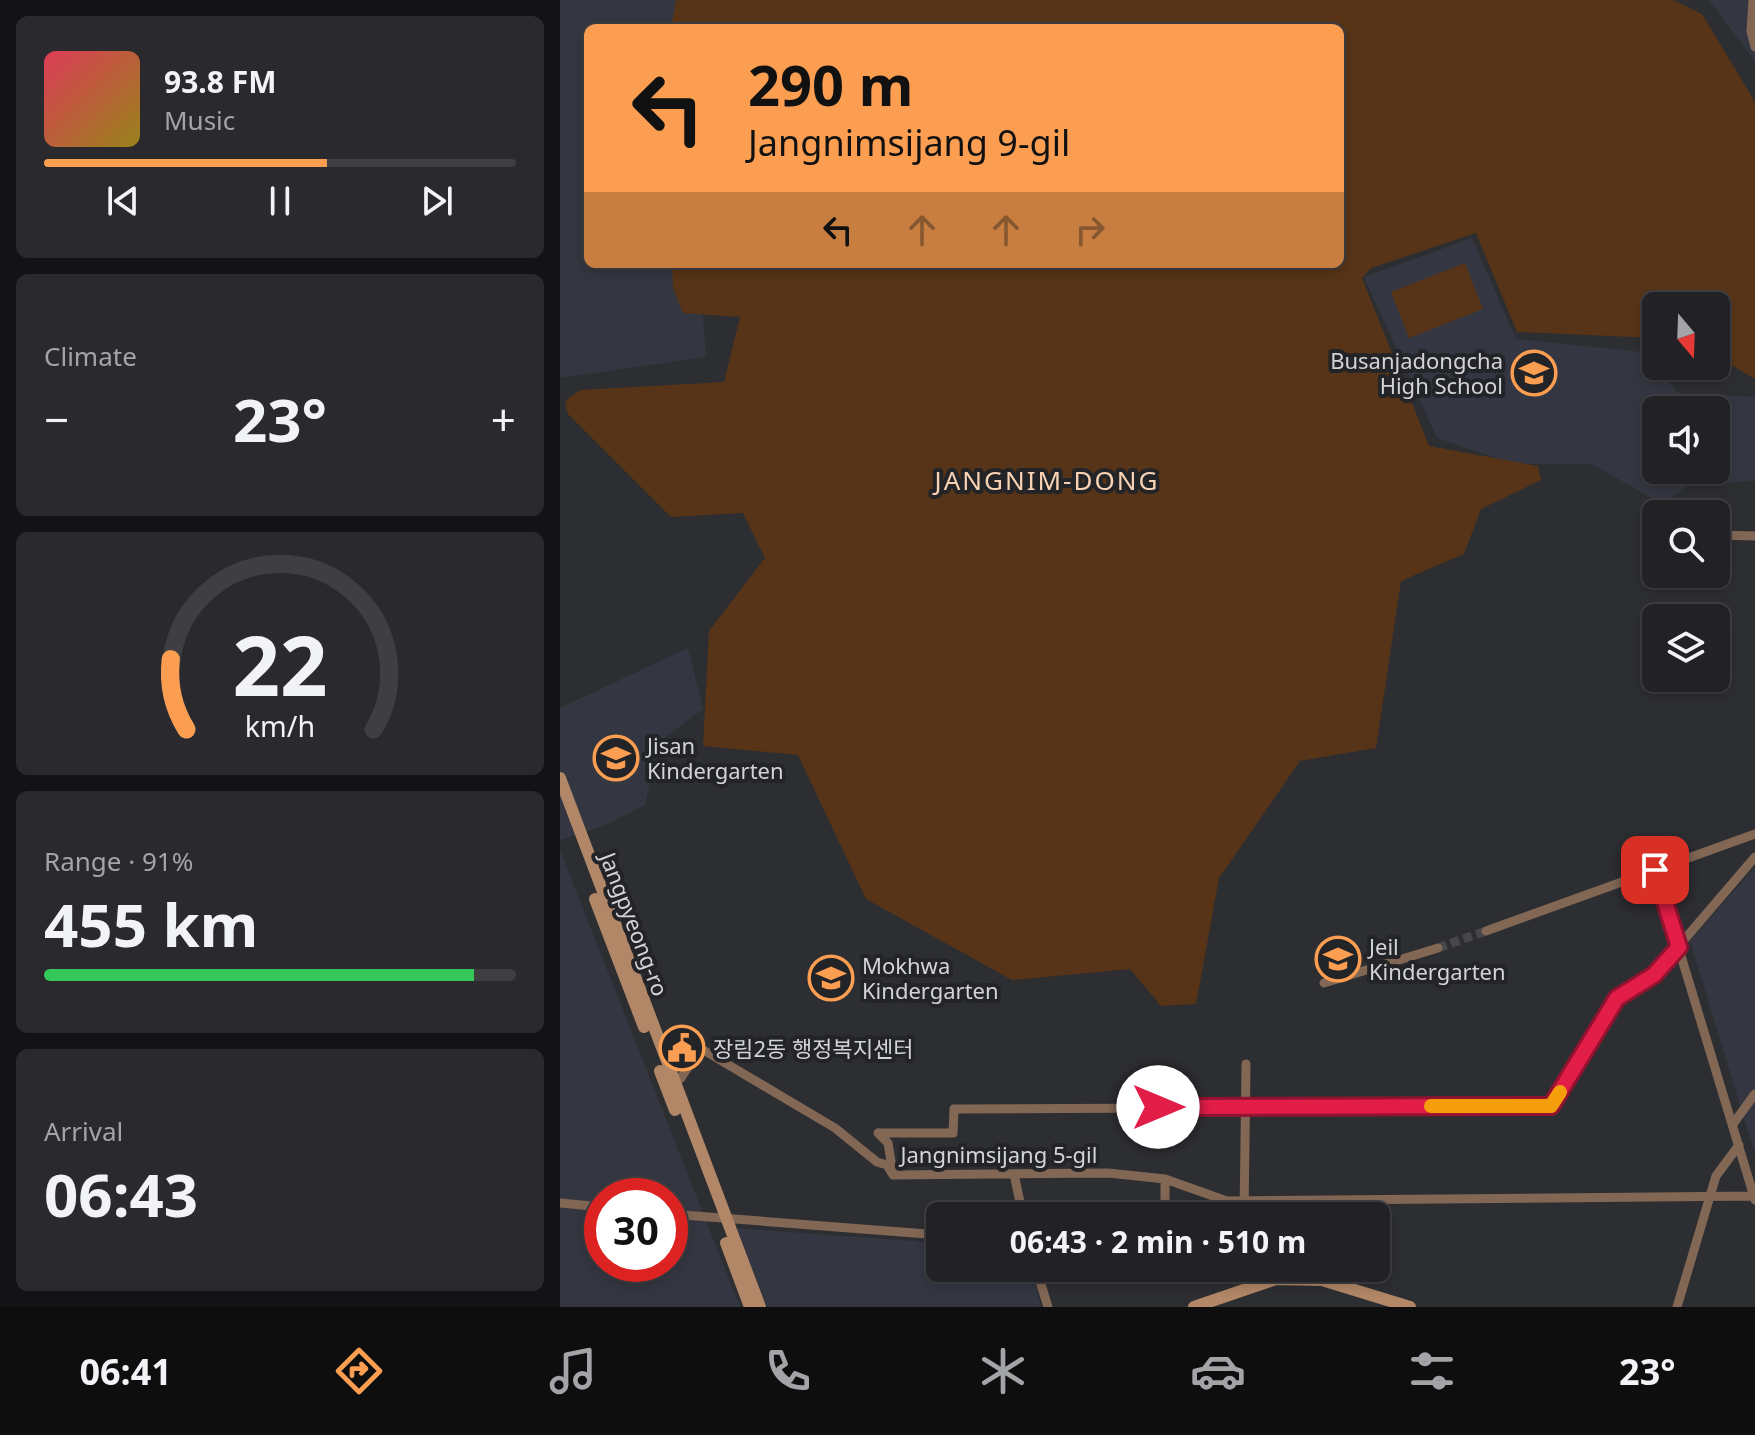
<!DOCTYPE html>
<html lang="en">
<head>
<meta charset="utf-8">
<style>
  :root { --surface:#222226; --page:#2a2a2e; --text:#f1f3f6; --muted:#a2a4a7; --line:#3f3f43; --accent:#fb9e51 }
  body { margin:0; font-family:"Noto Sans","Noto Sans KR",sans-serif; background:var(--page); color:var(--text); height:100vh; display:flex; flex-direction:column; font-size:30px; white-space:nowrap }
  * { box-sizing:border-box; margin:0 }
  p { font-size:26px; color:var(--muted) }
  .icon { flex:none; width:44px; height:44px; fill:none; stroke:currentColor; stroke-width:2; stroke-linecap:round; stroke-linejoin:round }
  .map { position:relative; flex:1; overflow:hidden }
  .sheet { display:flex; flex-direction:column; gap:16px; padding:16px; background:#131315; width:560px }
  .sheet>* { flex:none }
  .guide { position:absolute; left:24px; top:24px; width:760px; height:244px; border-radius:12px; box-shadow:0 4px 12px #0003,0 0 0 2px var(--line); background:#fb9e51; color:#111; overflow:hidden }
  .needle { width:52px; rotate:161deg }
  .fabs { position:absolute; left:1082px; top:292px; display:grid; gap:16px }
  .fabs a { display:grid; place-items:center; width:88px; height:88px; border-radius:12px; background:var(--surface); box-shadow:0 4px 12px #0003,0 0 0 2px var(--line); font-size:40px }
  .speed { position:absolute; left:24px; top:1178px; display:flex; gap:16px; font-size:40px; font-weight:700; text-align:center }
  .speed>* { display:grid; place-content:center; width:104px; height:104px; border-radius:50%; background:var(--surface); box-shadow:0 4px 12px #0003,0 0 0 2px var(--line); line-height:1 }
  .speed .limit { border:12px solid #d22; background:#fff; color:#111 }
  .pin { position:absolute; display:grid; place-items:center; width:68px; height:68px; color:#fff; margin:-34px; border-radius:16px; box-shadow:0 4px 12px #0006 }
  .me { position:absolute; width:88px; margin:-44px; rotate:90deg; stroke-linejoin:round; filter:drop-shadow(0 0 6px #0008) }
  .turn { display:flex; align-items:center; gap:28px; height:168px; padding:0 32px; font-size:36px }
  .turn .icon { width:104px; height:104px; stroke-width:2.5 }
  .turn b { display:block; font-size:56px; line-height:68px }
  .lanes { display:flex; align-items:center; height:76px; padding:0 32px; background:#0003; justify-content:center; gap:40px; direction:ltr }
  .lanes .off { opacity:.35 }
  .big { font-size:60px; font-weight:700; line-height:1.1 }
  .sheet .tile { flex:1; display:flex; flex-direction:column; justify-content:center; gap:12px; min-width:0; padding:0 28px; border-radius:12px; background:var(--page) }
  .sheet .dial { align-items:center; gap:0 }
  .dial svg { height:208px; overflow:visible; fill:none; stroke:var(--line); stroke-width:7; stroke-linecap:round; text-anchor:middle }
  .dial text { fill:var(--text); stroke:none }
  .song { display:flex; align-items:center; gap:24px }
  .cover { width:96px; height:96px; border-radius:12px; background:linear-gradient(135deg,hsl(350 70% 55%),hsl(50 70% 35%)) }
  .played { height:8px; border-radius:4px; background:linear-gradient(90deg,var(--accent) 60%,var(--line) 60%) }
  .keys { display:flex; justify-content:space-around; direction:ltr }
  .heat { display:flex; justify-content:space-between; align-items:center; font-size:44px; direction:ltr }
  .charge { height:12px; border-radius:6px; background:linear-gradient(90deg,#34c759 91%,var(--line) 0) }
  .trip { position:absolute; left:366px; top:1202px; width:464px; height:80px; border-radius:12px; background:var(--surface); box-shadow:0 4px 12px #0003,0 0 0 2px var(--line); font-weight:700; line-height:80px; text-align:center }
  .tab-bar { display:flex; height:128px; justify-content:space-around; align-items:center; background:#0e0e0f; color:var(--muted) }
  .tab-bar .icon { width:56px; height:56px }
  .tab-bar .active { color:var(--accent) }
  .tab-bar b { font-size:36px; color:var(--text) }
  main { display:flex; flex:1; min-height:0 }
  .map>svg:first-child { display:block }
  .built { fill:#343741; fill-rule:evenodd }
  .green { fill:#573417 }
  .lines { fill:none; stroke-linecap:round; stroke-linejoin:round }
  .street-tunnel { stroke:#46474b; stroke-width:9; stroke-dasharray:9 4.5; stroke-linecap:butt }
  .street { stroke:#826754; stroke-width:9 }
  .secondary { stroke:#b18767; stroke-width:12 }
  .route-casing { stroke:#92132f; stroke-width:20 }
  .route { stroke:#e11d48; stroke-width:14 }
  .slow { stroke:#f59e0b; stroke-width:14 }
  .labels { text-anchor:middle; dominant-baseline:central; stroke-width:8; stroke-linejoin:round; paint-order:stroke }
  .poi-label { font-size:22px; fill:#d3d4d7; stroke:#232428; text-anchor:start }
  .street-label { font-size:22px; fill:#d3d4d7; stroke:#232428 }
  .quarter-label { font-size:26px; letter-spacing:2px; fill:#f9d1b3; stroke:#232428 }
</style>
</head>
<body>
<main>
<section class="sheet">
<div class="tile">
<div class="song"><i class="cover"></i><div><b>93.8 FM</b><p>Music</p></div></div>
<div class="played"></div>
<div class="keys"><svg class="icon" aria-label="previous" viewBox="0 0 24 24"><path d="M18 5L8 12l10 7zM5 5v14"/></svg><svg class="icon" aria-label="pause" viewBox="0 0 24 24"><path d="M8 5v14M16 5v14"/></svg><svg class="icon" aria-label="next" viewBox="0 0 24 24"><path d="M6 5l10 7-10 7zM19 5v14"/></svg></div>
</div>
<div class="tile"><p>Climate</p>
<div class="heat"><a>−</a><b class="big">23°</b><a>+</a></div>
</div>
<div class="tile dial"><svg viewBox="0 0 100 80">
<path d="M14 69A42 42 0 1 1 86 69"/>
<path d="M14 69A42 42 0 0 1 8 42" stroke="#fb9e51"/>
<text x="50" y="56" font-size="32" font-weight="700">22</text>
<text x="50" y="72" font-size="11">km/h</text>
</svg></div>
<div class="tile"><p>Range · 91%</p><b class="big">455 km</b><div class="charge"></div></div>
<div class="tile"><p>Arrival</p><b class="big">06:43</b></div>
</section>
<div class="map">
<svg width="1195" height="1307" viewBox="0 0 1195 1307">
  <rect width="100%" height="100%" fill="#2d2e32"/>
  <path class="built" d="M0 0H118L120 28H28V264H139L146 357 0 378Z
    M1149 0H1195V61Z
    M912 238 956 339 1082 352 1118 393 1195 397V481L1128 485 1104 505 1032 464H954L877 438 804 277ZM1096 410H1156V470H1096Z
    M128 648 143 709 98 743 85 805 43 826 0 840V708Z
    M0 850 180 1307H0ZM42 1196H110V1264H42Z
    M1195 867V1154L1130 941Z
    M175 1228 380 1243V1268H472L481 1307H207Z"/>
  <path class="green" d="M116 0H1113L1142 14 1195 102V379L1156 356V306H1096V338L957 332 916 233 811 268 802 278 869 446 978 466 981 480 921 509 904 554 841 581 816 748 740 761 659 878 636 1004 601 1006 570 969 452 980 306 899 238 755 143 746 149 631 205 558 183 513 111 517 8 414 5 401 20 390 164 382 180 317 123 313 113 288 112 264H780V28H111Z
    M905 263 923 309 849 338 831 292Z"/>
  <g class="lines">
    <path class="street-tunnel" d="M878 948 926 931"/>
    <path class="street" d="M1193 0 1191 31 1195 47
      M1156 535 1195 536
      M1095 870 1195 1200
      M926 931 1195 834
      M764 983 878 948
      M113 1081 121 1078 140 1048 275 1128 317 1162 327 1165 333 1175 548 1173 605 1179 667 1201 1194 1196
      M1173 1124 1195 1094
      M318 1133H393L394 1109 991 1106 1057 998 1094 975 1195 857
      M318 1133 328 1143 333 1173
      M454 1174 463 1216
      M605 1179V1216
      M0 1203 42 1207
      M110 1214 380 1235
      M684 1216 686 1064
      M476 1268 488 1307
      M705 1268 716 1279
      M1117 1307 1156 1176 1179 1145"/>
    <path class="secondary" d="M0 778 200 1307
      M35 899 84 1027
      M100 1071 115 1110
      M166 1243 190 1307
      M634 1307 716 1279 762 1280 850 1307"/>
  </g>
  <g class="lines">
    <g class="route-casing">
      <path id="route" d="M598 1107 991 1106 1057 998 1094 975 1119 947 1095 870"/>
    </g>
    <use href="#route" class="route"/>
    <path class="slow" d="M871 1106H991L1000 1092"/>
  </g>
  <defs>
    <g id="school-ring" transform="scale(2.3)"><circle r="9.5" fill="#232428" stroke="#fb9e51" stroke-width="1.5"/><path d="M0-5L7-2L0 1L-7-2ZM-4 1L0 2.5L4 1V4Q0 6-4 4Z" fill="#fb9e51"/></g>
    <g id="civic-ring" transform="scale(2.3)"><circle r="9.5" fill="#232428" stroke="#fb9e51" stroke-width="1.5"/><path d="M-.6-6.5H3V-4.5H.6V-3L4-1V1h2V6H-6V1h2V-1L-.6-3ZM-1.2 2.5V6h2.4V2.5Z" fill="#fb9e51"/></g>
  </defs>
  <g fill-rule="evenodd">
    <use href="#school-ring" x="974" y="373"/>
    <use href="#school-ring" x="56" y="758"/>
    <use href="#school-ring" x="778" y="959"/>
    <use href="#school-ring" x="271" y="978"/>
    <use href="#civic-ring" x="122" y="1048"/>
  </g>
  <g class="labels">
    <g class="poi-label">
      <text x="943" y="360" text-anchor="end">Busanjadongcha<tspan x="943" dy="25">High School</tspan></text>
      <text x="87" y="745">Jisan<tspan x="87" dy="25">Kindergarten</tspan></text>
      <text x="809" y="946">Jeil<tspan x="809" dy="25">Kindergarten</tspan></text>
      <text x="302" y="965">Mokhwa<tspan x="302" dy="25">Kindergarten</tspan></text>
      <text x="153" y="1048">장림2동 행정복지센터</text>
    </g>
    <g class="street-label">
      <text transform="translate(75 924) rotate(69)">Jangpyeong-ro</text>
      <text x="439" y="1154">Jangnimsijang 5-gil</text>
    </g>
    <g class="quarter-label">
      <text x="487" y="480">JANGNIM-DONG</text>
    </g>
  </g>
</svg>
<div class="fabs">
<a><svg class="needle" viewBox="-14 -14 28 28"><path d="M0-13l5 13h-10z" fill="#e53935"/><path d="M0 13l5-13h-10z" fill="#a2a4a7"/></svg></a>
<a><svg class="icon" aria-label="sound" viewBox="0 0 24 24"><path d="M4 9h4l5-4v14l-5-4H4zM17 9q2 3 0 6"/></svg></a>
<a><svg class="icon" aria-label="search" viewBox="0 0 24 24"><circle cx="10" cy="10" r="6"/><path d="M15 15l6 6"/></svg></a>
<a><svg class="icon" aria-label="layers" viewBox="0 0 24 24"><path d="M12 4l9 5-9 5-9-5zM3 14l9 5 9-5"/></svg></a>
</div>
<div class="speed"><div class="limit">30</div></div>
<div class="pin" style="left:1095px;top:870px;background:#d93025"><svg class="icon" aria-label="arrive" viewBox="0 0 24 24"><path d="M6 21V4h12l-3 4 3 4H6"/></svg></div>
<svg class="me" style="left:598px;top:1107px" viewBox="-20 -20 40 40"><circle r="19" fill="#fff"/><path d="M0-13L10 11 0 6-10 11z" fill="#e11d48"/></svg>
<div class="trip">06:43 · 2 min · 510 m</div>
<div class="guide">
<div class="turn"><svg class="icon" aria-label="left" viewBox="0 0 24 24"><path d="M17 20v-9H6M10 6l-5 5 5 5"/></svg><div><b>290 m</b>Jangnimsijang 9-gil</div></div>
<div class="lanes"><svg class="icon" aria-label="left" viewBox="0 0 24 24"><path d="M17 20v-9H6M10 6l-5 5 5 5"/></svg><svg class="icon off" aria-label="ahead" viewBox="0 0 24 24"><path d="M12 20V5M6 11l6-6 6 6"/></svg><svg class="icon off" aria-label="ahead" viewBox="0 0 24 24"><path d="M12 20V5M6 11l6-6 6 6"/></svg><svg class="icon off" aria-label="right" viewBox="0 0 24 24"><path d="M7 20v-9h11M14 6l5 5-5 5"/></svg></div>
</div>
</div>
</main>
<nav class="tab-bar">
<b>06:41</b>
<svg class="icon active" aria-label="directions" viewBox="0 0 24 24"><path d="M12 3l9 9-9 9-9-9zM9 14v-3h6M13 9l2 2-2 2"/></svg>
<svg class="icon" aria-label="music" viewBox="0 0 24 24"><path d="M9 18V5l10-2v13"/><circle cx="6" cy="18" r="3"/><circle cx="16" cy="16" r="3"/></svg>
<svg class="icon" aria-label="phone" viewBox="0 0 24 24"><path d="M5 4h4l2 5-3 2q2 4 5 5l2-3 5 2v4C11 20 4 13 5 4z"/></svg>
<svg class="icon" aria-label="climate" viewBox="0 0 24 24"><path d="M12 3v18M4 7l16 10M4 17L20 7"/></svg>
<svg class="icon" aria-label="car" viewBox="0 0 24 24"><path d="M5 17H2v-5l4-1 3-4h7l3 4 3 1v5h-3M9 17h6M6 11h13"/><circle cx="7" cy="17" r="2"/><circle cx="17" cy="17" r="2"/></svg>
<svg class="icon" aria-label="filters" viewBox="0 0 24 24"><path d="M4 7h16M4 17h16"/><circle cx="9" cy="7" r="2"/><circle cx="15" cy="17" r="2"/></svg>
<b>23°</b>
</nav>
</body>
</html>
